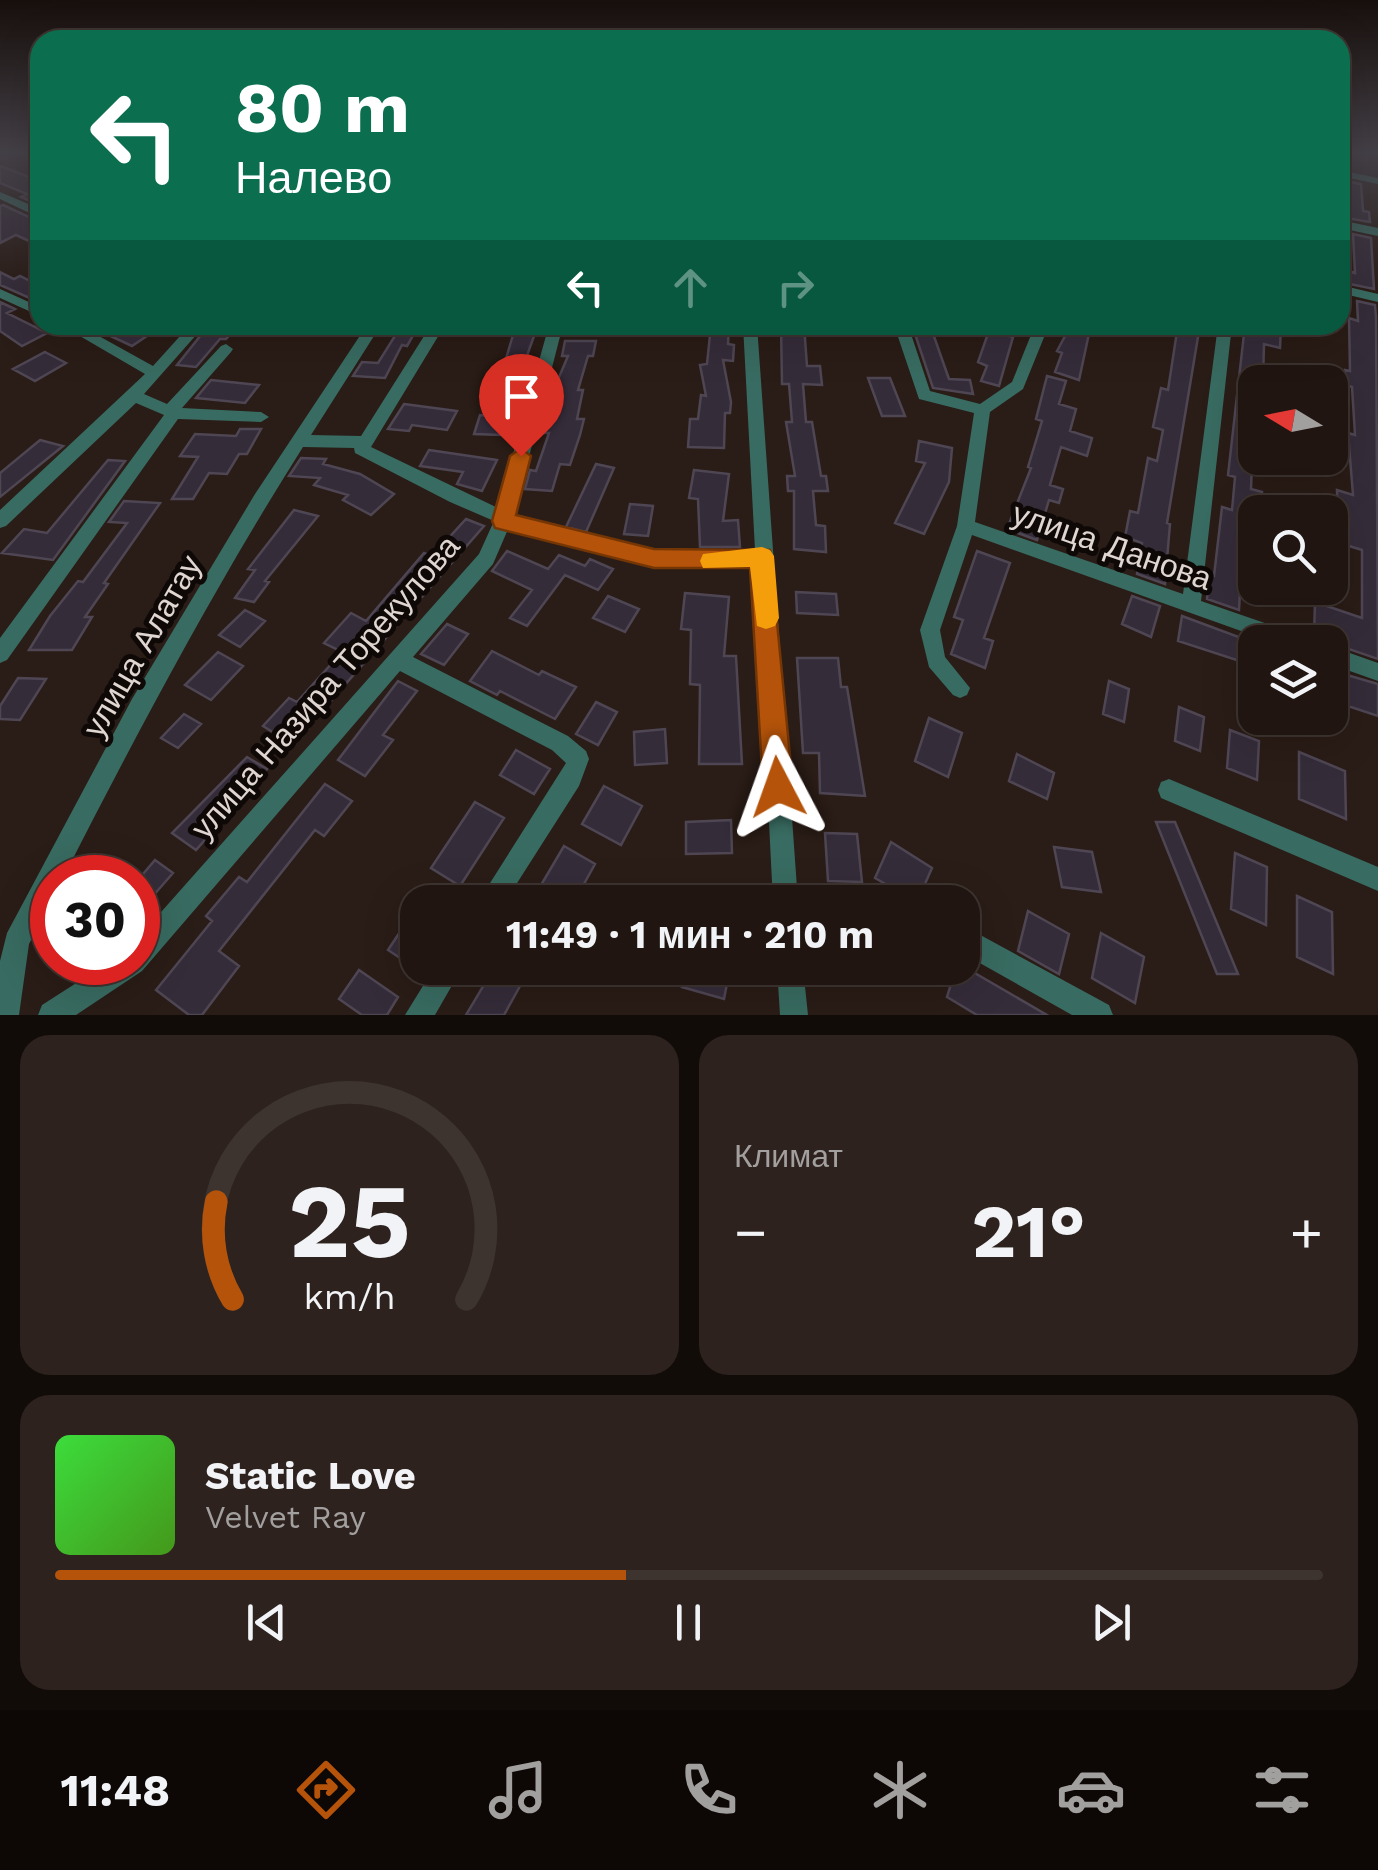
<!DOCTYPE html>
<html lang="ru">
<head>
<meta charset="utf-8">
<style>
  :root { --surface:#201510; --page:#2d221e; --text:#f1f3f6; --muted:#a29f9f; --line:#3d3430; --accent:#b45309 }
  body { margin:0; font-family:"Work Sans",sans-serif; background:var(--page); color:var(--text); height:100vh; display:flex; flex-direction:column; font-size:38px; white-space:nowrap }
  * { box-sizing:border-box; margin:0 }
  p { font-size:32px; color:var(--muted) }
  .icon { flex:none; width:55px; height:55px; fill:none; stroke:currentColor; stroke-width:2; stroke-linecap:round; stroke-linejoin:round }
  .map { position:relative; height:1015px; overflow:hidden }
  .sheet { display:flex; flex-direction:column; gap:20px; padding:20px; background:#120c09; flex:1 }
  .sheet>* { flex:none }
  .hud { position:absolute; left:30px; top:30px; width:1320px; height:305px; border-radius:30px; box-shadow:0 10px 40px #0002,0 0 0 2px var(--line); background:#0b6e4f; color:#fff; overflow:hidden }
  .needle { width:65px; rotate:280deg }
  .tools { position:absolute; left:1238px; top:365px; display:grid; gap:20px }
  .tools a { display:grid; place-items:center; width:110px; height:110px; border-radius:20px; background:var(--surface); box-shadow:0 10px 40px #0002,0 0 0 2px var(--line); font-size:50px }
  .speed { position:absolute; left:30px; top:855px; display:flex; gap:20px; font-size:50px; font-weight:700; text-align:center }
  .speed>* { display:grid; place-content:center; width:130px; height:130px; border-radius:50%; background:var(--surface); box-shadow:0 10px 40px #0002,0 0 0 2px var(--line); line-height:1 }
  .speed .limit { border:15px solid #d22; background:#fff; color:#111 }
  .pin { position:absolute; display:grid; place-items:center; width:85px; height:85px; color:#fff; margin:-102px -42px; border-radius:50% 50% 50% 0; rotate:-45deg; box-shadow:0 0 10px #0007 }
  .pin .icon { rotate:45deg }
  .me { position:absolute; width:110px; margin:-55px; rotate:356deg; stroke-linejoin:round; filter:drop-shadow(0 0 8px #0008) }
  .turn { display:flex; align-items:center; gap:35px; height:210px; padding:0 40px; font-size:45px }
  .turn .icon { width:130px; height:130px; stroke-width:2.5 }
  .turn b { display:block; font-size:70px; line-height:85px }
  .lanes { display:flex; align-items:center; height:95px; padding:0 40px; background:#0003; justify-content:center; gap:50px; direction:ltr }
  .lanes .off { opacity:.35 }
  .big { font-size:75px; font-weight:700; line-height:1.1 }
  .sheet .tile { flex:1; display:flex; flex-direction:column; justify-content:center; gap:15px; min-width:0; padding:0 35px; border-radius:30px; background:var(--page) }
  .sheet .dial { align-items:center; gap:0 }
  .dial svg { height:260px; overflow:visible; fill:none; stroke:var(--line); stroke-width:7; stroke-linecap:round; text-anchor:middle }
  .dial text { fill:var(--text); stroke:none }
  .song { display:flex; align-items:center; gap:30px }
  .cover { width:120px; height:120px; border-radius:15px; background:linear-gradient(135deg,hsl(120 70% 55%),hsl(100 70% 35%)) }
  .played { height:10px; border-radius:5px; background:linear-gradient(90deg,var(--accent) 45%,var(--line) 45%) }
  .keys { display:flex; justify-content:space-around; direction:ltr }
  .heat { display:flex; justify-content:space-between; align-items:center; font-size:55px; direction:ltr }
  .sheet .tiles { flex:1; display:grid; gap:20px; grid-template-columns:1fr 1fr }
  .tile:last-child { grid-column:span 2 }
  .trip { position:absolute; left:400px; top:885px; width:580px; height:100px; border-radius:30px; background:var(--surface); box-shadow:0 10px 40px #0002,0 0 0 2px var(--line); font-weight:700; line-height:100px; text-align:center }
  .menu { display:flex; height:160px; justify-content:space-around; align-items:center; background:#0d0806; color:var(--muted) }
  .menu .icon { width:70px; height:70px }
  .menu .current { color:var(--accent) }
  .menu b { font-size:45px; color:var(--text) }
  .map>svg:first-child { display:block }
  .building { fill:#352c39; stroke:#4f4654; stroke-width:2.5 }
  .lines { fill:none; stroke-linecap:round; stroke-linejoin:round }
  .minor { fill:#386b61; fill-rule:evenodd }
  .route { fill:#b45309; stroke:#753606; stroke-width:2.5 }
  .slow { fill:#f59e0b }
  .labels { text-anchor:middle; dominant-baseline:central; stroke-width:10; stroke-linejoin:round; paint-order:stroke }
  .street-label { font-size:32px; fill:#e0d6d1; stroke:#0e0806 }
</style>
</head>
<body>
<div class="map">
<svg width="1378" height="1015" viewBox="0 0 1378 1015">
  <rect width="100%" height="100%" fill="#2a1c16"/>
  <path class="building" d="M0 166 40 181V205L21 197 27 194 0 183Z
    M1340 180 1361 184 1363 211 1369 212 1370 222 1346 218Z
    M3 205 40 222V246L16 235 0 243V206Z
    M1353 234 1371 238 1374 289 1340 282V269L1355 273Z
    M0 272 14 279 20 276 40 286V295L32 299 0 285Z
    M1357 301 1375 305 1376 317 1378 659 1314 637 1315 602 1362 618V550L1330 540V520L1338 523 1337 490 1353 495 1348 433 1355 435 1352 387 1345 385V370L1350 371 1349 318 1358 321Z
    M0 302 15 309 7 313 47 333 22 346 0 331Z
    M87 325H163L132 346Z
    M209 325H238L226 339H220L196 367 177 365Z
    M516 325H538L524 364 505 362Z
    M711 325H729L728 344 734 345 733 361 723 360 731 402 730 413H725L724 448 688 447 690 419H698L701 395 706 396 700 365 707 364Z
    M781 325H804L807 366H820L822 385 803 384 806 422H812L821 476H826L828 491H813L816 525 825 526 826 552 794 549V491H788L787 476H795L786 422H792L789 384H782Z
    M912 325H930L949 379 970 380 973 394 933 388Z
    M991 325H1006L1002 334 1013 337 999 386 981 381 987 366 978 362Z
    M1071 325 1090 329 1079 380 1055 372 1062 353 1057 351Z
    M1178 325H1200L1167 523 1170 524 1165 584 1137 574 1142 543 1125 537 1130 511 1138 513 1148 458 1157 461 1163 430 1153 427 1161 388 1168 390Z
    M1245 325H1281L1280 348 1264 344 1263 382H1255L1251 489 1262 492 1261 512 1255 510V577L1241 572 1239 610 1207 599 1209 574 1214 576 1222 507 1232 510 1235 477 1228 475Z
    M398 331 415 332 407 346 402 345 385 378 353 376 362 362 378 363Z
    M565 341H596L593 356H588L578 390H583L577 419H584L580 435 570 465 560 464 552 491 525 489 530 470 536 471 549 433H545L554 389 568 356H562Z
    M45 352 66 363 35 381 13 369Z
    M1047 376 1066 381 1059 404 1076 409 1070 431 1092 438 1087 456 1061 447 1050 485 1063 489 1059 503 1049 500 1037 540 1007 529 1031 468 1028 467 1042 421 1036 419Z
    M868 378H890L905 416H882Z
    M211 380 259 385 245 403 196 398Z
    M501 394 519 396 509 410 502 435 474 434 480 415 492 416Z
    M404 404 457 411 447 430 412 425 409 431 388 429Z
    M240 429H261L247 454H239L227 474 209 473 193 499H172L198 457 180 456 195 434 236 436Z
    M40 440 63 446 0 497V473Z
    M919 441 952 448 949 482 924 534 895 523 925 463 916 461Z
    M429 450 497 460 482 491 457 484 463 472 420 466Z
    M301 458 326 459 323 464 360 474 394 494 371 515 343 500 348 495 314 485 320 478 289 476Z
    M108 460 125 461 53 560 2 553 24 529 47 533Z
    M596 464 614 468 586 532 566 527Z
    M694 470 729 474 723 521 738 520 740 547H700L698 499 689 498Z
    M124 501 160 503 104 583 108 584 85 617H92L72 650H29L50 616 78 581 83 582 127 523 109 522Z
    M630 504 653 506 648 536 624 534Z
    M294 510 318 516 265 581 269 582 254 602 235 598 255 570 248 569Z
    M466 519 484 526 328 704 325 702 290 743 263 726 289 698 297 702 342 652 324 643 351 613 366 621 424 553 432 556Z
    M507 551 548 569 559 555 585 566 590 559 613 569 598 590 565 575 527 626 510 618 532 590 492 571Z
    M977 551 1010 563 984 638 993 641 985 668 951 654 963 620 954 617Z
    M796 592 836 594 838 615 797 613Z
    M685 593 729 597 724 656H736L742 764H699L700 685 690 684 691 630 681 629Z
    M608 596 639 609 625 632 593 618Z
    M1132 596 1160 606 1151 637 1122 624Z
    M245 610 265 621 240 647 219 635Z
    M1182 616 1255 643V666L1178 641Z
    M447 624 468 634 444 665 421 654Z
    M492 651 539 675 542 671 576 687 555 719 500 691 497 695 470 681Z
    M218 652 243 666 211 700 185 685Z
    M797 658H838L841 687H847L865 796 820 793 819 753H803Z
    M1330 670 1378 684V716L1348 706V699L1330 692Z
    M18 678 46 679 20 720 0 719V706Z
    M398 681 417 691 383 735 393 740 365 776 338 760Z
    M1109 681 1129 689 1124 722 1103 714Z
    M596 702 617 712 598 745 576 734Z
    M1179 707 1204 717 1200 751 1175 741Z
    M184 714 201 724 178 748 161 738Z
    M929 718 962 733 948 777 915 761Z
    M665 729 667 763 635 765 634 732Z
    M1230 730 1259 741 1257 780 1227 768Z
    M516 750 550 769 534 794 500 775Z
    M1299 752 1345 771 1346 819 1299 799Z
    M1017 754 1054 773 1047 799 1009 781Z
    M247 757 267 769 196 850 172 833Z
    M325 784 352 801 324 836 315 830 219 951 239 966 202 1015H189L156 990 212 921 206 916 239 877 247 882Z
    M604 786 642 806 621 845 582 824Z
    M475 802 504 818 460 886 431 868Z
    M731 820 732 853 686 854V822Z
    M1156 822H1175L1238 974H1217Z
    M825 833 857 834 862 882 828 881Z
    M891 842 932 868 917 902 875 878Z
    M564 846 595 864 574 902H531Z
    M1054 847 1092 852 1101 892 1062 887Z
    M1235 853 1267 867 1266 925 1231 909Z
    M155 860 173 873 138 913V880Z
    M1297 896 1332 912 1333 974 1297 957Z
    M418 905V970L388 950Z
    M1028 911 1069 934 1059 974 1018 951Z
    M1101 933 1144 957 1135 1003 1092 978Z
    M494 968H530L504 1015H466Z
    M686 968H730L724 999 682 987Z
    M956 968H966L1047 1015H977L947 997Z
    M359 970 398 997 387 1015H362L339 999Z"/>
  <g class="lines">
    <path class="minor" d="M1340 170 1378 178V184L1340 176Z
      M0 192 40 209V218L0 199Z
      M1340 220 1378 228V236L1340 228Z
      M1340 285 1378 294V302L1340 293Z
      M0 289 40 307V316L0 298Z
      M61 325H79L153 366 190 325H205L144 394 167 404 221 346 226 344 233 349 231 352 182 408 261 412 269 417 261 422 178 419 7 660 0 663V638L164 415 136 403 6 526 0 528V510L145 374Z
      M367 325H381L311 435 361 436 431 325H445L371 447 498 508 549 325H563L514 515C596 544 667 556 755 550L743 325H757L798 902H773L756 565C666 571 593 558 509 527L493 564 413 657 568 736 586 751 589 759 579 786 505 902H478L566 763 552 750 400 671 142 971 76 1015H38L42 1005 109 962H138V938L479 554 494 521 450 502 355 453 354 448 303 447C215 586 138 731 63 878H52V898L29 944 19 1015H0V961L7 933 132 699 255 494Z
      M894 325H908L930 391 980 404 1012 382 1035 325H1049L1023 389 990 412 975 522 1183 594 1218 325H1232L1201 601 1302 636 1305 642H1272L972 535 940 630 945 657 970 688 967 695 960 698 953 695 929 667 920 630 957 526 974 413 919 399Z
      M1330 646 1378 663V681L1330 664Z
      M1169 779 1378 867V891L1161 798 1158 790 1161 782Z
      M962 928 973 931 1109 1005 1113 1015H1072L962 953Z
      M434 968H462L435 1015H405Z
      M777 968H803L808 1015H780Z"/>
  </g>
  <linearGradient id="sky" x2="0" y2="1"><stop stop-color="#170f0c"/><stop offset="0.52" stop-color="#444047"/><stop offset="1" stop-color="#444047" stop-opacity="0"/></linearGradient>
  <rect width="1378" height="294" fill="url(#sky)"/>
  <path class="route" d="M521 448 531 456 516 515 654 549 770 550 793 787 788 798 778 802 767 798 763 787 750 568H654L495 528 492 521 510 456Z"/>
  <path class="slow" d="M762 547 770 550 774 556 779 618 775 626 766 629 757 626 750 567 703 568 700 561 703 554Z"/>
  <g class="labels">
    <g class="street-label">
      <text transform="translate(1112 546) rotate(19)">улица Данова</text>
      <text transform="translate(142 646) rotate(-60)">улица Алатау</text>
      <text transform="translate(325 687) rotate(-49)">улица Назира Торекулова</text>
    </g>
  </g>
</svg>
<div class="tools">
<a><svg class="needle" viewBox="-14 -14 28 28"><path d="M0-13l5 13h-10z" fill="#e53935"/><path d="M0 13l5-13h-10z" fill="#a29f9f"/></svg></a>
<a><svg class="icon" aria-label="search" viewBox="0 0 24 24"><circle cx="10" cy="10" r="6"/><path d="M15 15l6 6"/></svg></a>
<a><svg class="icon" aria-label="layers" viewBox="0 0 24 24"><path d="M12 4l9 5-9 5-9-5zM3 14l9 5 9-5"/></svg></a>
</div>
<div class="speed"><div class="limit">30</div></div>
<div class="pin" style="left:521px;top:456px;background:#d93025"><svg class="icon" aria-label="arrive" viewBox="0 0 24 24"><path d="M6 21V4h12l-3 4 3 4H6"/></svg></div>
<svg class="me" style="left:778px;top:787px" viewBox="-20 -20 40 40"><path d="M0-17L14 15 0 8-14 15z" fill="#b45309" stroke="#fff" stroke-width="4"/></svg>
<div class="trip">11:49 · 1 мин · 210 m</div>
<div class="hud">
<div class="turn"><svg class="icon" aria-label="left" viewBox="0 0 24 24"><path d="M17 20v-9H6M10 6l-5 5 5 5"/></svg><div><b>80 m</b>Налево</div></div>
<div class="lanes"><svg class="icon" aria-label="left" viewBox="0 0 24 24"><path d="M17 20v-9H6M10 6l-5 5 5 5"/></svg><svg class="icon off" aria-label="ahead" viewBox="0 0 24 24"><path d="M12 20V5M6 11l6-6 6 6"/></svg><svg class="icon off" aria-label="right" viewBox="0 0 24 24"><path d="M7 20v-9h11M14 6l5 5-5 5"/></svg></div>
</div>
</div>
<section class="sheet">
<div class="tiles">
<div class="tile dial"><svg viewBox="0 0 100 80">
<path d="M14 69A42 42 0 1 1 86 69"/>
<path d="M14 69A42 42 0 0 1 9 39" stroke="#b45309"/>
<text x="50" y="56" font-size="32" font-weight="700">25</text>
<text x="50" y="72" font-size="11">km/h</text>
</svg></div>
<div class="tile"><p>Климат</p>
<div class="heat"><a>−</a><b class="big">21°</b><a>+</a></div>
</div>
<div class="tile">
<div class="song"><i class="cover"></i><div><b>Static Love</b><p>Velvet Ray</p></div></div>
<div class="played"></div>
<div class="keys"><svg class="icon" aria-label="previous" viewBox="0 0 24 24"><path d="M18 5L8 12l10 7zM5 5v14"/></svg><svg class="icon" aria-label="pause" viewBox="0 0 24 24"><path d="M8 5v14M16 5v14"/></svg><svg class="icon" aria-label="next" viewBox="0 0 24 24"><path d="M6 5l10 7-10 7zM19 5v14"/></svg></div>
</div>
</div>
</section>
<nav class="menu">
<b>11:48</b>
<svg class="icon current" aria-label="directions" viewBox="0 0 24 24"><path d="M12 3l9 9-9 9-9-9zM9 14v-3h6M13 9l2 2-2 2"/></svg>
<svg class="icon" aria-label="music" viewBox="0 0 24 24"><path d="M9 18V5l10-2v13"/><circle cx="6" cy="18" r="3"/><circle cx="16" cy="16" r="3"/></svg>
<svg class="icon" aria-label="phone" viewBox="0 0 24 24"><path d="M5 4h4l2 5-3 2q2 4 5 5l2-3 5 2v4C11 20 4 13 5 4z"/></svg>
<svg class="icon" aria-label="climate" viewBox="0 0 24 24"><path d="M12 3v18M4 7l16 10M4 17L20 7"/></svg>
<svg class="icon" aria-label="car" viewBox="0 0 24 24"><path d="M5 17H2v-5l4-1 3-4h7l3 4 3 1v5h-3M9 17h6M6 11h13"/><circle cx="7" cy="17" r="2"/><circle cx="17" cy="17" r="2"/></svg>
<svg class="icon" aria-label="filters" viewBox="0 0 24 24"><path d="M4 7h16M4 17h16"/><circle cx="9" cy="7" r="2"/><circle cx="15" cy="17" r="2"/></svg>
</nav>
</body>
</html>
